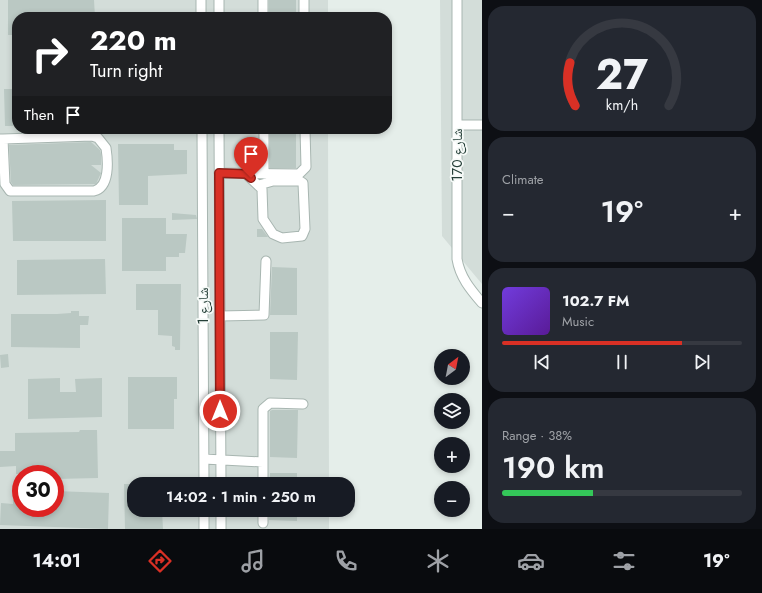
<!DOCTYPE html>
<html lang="en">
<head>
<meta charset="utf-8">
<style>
  :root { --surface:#171b24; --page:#242831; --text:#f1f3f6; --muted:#9ea1a6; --line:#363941; --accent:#d93025 }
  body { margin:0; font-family:Jost,"Noto Naskh Arabic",sans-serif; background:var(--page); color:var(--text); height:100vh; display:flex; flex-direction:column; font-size:15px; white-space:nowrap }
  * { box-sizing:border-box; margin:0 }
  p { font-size:13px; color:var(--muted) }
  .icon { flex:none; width:22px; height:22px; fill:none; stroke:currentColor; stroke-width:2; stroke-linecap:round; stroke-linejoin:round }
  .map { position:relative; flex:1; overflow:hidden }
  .side { display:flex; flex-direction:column; gap:6px; padding:6px; background:#0d0f14; width:280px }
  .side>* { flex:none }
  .hud { position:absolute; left:12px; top:12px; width:380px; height:122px; border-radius:16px; box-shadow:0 2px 6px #0003; background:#202124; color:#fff; overflow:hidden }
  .needle { width:26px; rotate:32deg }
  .fabs { position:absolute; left:434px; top:349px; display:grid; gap:8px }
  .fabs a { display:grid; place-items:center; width:36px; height:36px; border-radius:50%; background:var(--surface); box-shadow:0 2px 6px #0003; font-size:20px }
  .speed { position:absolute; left:12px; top:465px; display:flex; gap:8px; font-size:20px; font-weight:700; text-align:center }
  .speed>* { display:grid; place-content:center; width:52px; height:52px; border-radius:50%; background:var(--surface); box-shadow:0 2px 6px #0003; line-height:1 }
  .speed .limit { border:6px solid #d22; background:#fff; color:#111 }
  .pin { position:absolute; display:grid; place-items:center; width:34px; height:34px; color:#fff; margin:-41px -17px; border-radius:50% 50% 50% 0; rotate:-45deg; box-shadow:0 0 4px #0007 }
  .pin .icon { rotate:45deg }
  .me { position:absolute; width:44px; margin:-22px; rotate:0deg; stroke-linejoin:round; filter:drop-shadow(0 0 3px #0008) }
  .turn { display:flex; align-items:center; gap:14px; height:84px; padding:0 12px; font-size:18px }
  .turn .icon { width:52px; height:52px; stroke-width:2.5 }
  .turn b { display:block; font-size:28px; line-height:34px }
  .then { display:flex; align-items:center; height:38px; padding:0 12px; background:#0003; gap:8px; font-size:15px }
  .big { font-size:30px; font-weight:600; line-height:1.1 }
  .side .widget { flex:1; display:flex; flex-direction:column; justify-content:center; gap:6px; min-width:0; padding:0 14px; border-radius:16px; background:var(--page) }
  .side .dial { align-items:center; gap:0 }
  .dial svg { height:104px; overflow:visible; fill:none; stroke:var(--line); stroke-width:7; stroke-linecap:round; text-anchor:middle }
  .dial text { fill:var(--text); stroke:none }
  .song { display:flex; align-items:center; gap:12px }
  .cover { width:48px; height:48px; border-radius:6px; background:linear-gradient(135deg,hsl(260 70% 55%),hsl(270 70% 35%)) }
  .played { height:4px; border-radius:2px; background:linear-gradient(90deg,var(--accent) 75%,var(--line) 75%) }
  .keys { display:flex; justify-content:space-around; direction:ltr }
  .heat { display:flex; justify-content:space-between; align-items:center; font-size:22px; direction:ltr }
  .charge { height:6px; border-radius:3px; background:linear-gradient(90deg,#34c759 38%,var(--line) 0) }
  .trip { position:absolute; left:127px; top:477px; width:228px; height:40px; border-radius:16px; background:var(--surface); box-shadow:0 2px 6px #0003; font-weight:600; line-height:40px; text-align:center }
  .tabs { display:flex; height:64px; justify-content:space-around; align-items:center; background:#090b0e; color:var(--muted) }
  .tabs .icon { width:28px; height:28px }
  .tabs .selected { color:var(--accent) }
  .tabs b { font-size:18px; color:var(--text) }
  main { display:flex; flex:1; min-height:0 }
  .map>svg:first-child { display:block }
  .built { fill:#d3ddd9; fill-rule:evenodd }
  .building { fill:#bac8c3 }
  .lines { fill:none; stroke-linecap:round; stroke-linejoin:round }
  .minor-casing { stroke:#a8b6b1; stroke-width:11 }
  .minor { stroke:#fff; stroke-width:9 }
  .route-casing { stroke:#8d1f18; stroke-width:10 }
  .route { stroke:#d93025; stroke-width:7 }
  .labels { text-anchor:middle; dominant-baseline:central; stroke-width:3.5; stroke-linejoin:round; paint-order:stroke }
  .street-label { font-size:14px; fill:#253f38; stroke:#f6faf8 }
</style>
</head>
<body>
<main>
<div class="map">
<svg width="482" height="529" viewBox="0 0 482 529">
  <rect width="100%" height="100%" fill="#e5eeea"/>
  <path class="built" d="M0 0H328V17H17V129H328L329 484H134V510H329V529H0ZM21 474H55V508H21Z
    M440 0H482V284L442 236Z"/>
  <path class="building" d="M8 0H94L95 17H17V35H8Z
    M269 0H296V17H269Z
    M4 89H17V126H5Z
    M270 129H296V168H270Z
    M91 142 100 150 101 154V165H91L101 173 96 184 13 185 11 182 9 145Z
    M118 144H174V150H187V174L148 176V205H119Z
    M106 200V241H13L12 201Z
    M172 213 196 215 197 219 172 220Z
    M122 218H166V234H187L185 253H179V257H166V271H122Z
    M257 229H262L268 237H257Z
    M105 259 106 294 17 295V260Z
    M272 267 297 268V315H270Z
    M136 284H181L180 350H175V347L172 346V336L158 335V310H136Z
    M71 311H79V316H89L88 325H80V348L11 347V314H57L71 313Z
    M270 332H298L297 380 270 379Z
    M8 354 9 367 1 368 0 355Z
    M128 377H177V399H174V429H128Z
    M60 378V392H76L75 379 102 378V417L28 419V379Z
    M272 410H298L297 458 270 457V411Z
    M80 430H97L98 478 55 479V474H16V466L0 467V451H15V433L79 432Z
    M270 473H297V484H270Z
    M124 484H134V510H162L163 529H125Z
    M55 491 109 493 108 529 0 525 1 503 13 504V500H21V508H55Z
    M270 510H297V521L269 520Z"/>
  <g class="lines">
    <g class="minor-casing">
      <path id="minor" d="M201 0V17
        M219 0V17
        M304 0V17
        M457 0V259C460 277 470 289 482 303
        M263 17V0
        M457 125H482
        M202 129 204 484
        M219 129 221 484
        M0 139H3L92 136 98 138 106 148C108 161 110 187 94 191H10L5 184 3 139
        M219 173 299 174 306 167 305 129
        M246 174 262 189 263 219 273 234 282 238 302 236 305 229 303 183 300 181H273L259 185
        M264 174V129
        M220 316 264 315 266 261
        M204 459 263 462V484
        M263 462V409L270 403 303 404
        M221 510V529
        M263 523V510
        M204 529V510"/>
    </g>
    <use href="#minor" class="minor"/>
  </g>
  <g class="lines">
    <g class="route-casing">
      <path id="route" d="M220 411 219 173 246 174 251 178"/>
    </g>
    <use href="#route" class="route"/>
  </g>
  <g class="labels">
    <g class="street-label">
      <text transform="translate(457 155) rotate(-90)">شارع 170</text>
      <text transform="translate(203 306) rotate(-90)">شارع 1</text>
    </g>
  </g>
</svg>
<div class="fabs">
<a><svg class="needle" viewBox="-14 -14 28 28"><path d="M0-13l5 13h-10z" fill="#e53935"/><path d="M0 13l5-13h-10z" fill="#9ea1a6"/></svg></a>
<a><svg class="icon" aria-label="layers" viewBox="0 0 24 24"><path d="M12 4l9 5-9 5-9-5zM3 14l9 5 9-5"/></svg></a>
<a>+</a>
<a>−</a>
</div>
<div class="speed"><div class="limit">30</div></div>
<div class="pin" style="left:251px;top:178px;background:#d93025"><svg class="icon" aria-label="arrive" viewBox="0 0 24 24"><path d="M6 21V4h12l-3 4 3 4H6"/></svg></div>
<svg class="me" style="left:220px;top:411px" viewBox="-20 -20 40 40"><circle r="17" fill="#d93025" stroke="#fff" stroke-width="3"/><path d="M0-11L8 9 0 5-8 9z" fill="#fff"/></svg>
<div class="trip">14:02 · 1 min · 250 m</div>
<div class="hud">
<div class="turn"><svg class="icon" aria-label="right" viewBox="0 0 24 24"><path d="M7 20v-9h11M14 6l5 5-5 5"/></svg><div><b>220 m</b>Turn right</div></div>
<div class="then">Then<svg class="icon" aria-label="arrive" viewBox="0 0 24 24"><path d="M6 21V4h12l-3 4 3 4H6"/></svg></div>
</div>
</div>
<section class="side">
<div class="widget dial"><svg viewBox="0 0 100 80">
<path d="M14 69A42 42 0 1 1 86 69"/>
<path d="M14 69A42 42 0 0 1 10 36" stroke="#d93025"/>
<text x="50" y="56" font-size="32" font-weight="700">27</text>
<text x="50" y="72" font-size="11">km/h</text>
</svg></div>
<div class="widget"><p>Climate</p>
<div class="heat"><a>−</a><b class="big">19°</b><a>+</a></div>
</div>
<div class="widget">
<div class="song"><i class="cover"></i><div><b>102.7 FM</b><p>Music</p></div></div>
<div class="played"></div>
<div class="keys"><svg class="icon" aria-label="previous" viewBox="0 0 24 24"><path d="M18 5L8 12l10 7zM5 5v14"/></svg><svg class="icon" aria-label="pause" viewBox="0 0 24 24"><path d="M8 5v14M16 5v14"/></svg><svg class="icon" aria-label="next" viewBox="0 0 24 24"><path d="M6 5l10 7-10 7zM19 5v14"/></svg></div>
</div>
<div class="widget"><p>Range · 38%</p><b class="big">190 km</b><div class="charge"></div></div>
</section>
</main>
<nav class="tabs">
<b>14:01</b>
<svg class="icon selected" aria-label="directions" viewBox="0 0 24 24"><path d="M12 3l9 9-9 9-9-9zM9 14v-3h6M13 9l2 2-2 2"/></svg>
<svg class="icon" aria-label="music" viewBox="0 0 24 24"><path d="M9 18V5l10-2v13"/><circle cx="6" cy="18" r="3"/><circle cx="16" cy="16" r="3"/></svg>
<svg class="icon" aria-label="phone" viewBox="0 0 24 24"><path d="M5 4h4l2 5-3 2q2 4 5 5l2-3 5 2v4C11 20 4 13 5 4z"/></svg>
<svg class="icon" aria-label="climate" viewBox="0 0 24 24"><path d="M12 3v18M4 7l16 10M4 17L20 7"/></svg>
<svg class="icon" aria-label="car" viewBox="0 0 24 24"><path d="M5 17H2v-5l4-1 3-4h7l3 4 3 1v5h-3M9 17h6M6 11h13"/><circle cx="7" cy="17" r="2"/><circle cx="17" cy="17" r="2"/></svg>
<svg class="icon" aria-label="filters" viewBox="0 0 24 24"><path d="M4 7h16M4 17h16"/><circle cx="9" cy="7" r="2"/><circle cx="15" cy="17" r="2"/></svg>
<b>19°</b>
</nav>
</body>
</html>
